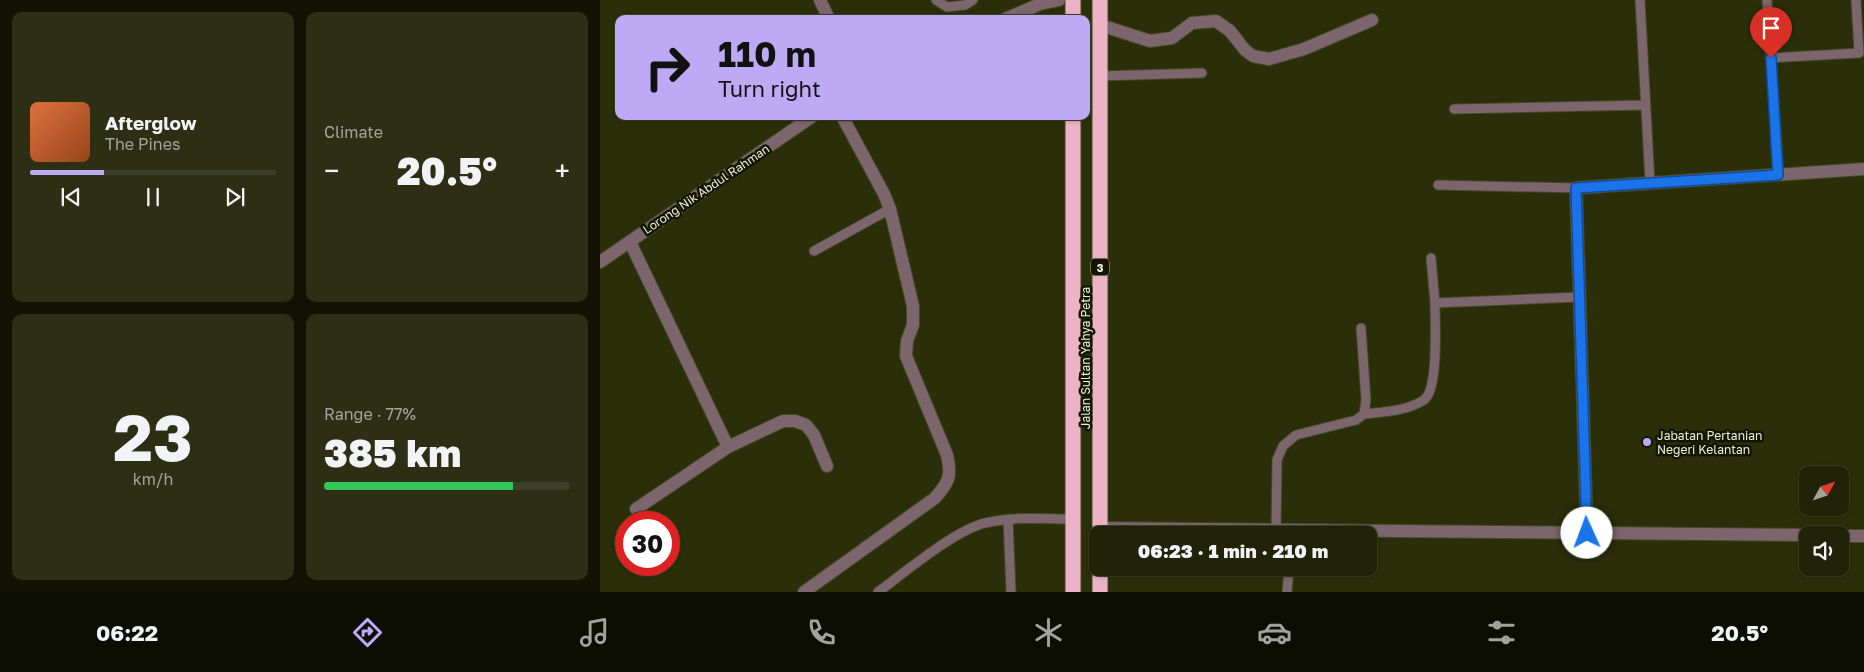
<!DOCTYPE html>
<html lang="en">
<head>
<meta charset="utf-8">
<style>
  :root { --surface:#202307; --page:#2d2f15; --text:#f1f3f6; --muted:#a2a49b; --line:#3d4028; --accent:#bea9f5 }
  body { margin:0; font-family:"Golos Text",sans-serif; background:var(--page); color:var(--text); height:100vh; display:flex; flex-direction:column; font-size:19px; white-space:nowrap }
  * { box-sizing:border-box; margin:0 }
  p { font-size:16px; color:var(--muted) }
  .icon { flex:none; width:28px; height:28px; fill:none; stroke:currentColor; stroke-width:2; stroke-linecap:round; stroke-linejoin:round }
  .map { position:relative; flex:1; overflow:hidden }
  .side { display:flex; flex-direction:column; gap:12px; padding:12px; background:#121304; width:600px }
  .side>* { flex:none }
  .banner { position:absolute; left:15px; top:15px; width:475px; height:105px; border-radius:10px; box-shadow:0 1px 4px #0004,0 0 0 1px var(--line); background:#bea9f5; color:#111; overflow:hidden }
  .needle { width:32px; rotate:50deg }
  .buttons { position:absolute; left:1199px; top:466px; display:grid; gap:10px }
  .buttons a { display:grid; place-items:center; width:50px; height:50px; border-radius:10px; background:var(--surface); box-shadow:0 1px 4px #0004,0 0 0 1px var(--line); font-size:25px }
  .speed { position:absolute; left:15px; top:511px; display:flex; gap:10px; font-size:25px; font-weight:700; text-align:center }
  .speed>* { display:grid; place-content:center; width:65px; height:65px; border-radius:50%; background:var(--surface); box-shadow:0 1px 4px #0004,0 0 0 1px var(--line); line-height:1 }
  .speed .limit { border:8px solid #d22; background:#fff; color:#111 }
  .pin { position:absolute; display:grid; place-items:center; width:42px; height:42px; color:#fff; margin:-51px -21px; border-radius:50% 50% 50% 0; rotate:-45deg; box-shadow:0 0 5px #0007 }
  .pin .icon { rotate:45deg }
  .me { position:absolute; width:55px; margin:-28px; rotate:358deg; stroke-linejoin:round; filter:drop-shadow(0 0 4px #0008) }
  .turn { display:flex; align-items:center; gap:18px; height:105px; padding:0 20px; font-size:22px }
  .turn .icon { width:65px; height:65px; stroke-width:2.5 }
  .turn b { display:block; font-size:35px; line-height:42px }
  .big { font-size:38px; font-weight:800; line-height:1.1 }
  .side .tile { flex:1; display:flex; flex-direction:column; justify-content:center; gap:8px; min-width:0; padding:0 18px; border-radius:10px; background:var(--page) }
  .side .dial { align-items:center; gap:0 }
  .dial b { font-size:65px; line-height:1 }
  .song { display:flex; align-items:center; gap:15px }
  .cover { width:60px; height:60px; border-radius:8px; background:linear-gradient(135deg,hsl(20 70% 55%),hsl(20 70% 35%)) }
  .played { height:5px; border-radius:2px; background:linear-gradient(90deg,var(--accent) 30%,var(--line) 30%) }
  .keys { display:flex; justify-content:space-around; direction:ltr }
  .heat { display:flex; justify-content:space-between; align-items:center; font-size:28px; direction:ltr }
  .charge { height:8px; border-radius:4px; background:linear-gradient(90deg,#34c759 77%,var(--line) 0) }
  .side .tiles { flex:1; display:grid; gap:12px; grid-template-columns:repeat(2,1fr) }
  .trip { position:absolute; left:489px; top:526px; width:288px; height:50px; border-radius:10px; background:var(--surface); box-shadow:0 1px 4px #0004,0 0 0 1px var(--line); font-weight:800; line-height:50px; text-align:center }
  .menu { display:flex; height:80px; justify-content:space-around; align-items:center; background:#0d0e03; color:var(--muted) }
  .menu .icon { width:35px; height:35px }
  .menu .current { color:var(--accent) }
  .menu b { font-size:22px; color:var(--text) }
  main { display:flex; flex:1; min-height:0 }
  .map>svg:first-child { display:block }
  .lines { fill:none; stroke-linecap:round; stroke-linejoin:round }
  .lane-casing { stroke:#454a26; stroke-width:11 }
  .street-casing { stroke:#454a26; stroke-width:14 }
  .highway-casing { stroke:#454a26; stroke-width:17 }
  .lane { stroke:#7c656c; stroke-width:9 }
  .street { stroke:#7c656c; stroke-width:12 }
  .highway { stroke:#ecb3c6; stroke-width:15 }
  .route-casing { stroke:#114b97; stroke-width:12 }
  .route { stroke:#1a73e8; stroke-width:9 }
  .poi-dot { fill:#bea9f5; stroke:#131603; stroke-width:2 }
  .labels { text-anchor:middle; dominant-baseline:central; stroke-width:5; stroke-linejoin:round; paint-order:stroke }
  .shield { fill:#131603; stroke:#acb097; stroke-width:1 }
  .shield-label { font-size:11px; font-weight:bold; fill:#edf2d7 }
  .street-label { font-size:12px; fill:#edf2d7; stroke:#131603 }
  .poi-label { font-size:12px; fill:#edf2d7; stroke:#131603; text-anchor:start }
</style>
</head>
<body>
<main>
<section class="side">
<div class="tiles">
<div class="tile">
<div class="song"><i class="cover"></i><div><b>Afterglow</b><p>The Pines</p></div></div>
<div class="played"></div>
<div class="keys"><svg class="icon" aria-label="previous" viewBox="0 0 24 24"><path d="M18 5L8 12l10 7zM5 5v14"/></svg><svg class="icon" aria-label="pause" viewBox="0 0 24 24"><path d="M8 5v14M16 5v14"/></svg><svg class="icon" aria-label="next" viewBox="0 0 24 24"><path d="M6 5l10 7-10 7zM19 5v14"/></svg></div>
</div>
<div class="tile"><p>Climate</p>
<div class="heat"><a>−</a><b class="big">20.5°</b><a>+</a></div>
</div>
<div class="tile dial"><b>23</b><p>km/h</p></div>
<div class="tile"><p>Range · 77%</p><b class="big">385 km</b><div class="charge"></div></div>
</div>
</section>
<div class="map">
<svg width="1264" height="592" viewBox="0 0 1264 592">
  <rect width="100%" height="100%" fill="#2a2f09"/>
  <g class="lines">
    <g class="lane-casing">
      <path id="lane" d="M336 0 347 7 365 5 373 0
        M1040 0 1050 183
        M1167 0 1179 175
        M1171 58 1259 53 1256 0
        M500 76 602 73
        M854 109 1045 105
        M838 185 976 188
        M214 251 290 209
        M831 258 835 303
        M764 414C783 412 807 411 824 400 839 389 835 322 835 303L980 297
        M408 519 411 592
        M676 530 677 460 683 446 696 435 756 420 764 414 766 400 761 328
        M278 592C304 573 355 530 385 523 414 516 445 519 474 519
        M687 592 689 568"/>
    </g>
    <g class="street-casing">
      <path id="street" d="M220 0 229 19
        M405 19 440 4 459 0
        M500 25 550 41 572 38 592 23 616 21 630 31 645 50 653 56 669 59 704 49 772 20
        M30 242 128 447
        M0 262 213 116
        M36 509 128 447 183 421H195L206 425 214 435 227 466
        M500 528 1208 535
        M987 533 976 188 1264 169
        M1240 536H1264
        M204 592 335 498C349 482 352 476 347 455L306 356 307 341 313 325V306L290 209 284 194 242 116"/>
    </g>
    <g class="highway-casing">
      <path id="highway" d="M473 0V19
        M500 0V535
        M473 116V592
        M500 568V592"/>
    </g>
    <use href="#lane" class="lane"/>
    <use href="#street" class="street"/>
    <use href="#highway" class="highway"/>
  </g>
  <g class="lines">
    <g class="route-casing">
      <path id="route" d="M987 533 976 188 1178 175 1171 58"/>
    </g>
    <use href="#route" class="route"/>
  </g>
  <circle class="poi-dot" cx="1047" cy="442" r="5"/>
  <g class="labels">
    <rect class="shield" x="491" y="258.5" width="18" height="17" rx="4"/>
    <g class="shield-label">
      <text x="500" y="267">3</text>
    </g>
    <g class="street-label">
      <text transform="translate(106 189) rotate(-34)">Lorong Nik Abdul Rahman</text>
      <text transform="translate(485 358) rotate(-90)">Jalan Sultan Yahya Petra</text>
    </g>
    <g class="poi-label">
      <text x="1057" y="435">Jabatan Pertanian<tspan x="1057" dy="14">Negeri Kelantan</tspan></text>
    </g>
  </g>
</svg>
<div class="buttons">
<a><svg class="needle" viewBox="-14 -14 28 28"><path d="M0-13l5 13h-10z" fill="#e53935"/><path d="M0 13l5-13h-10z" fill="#a2a49b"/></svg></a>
<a><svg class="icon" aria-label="sound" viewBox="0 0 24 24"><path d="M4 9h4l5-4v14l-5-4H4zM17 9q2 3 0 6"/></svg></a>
</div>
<div class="speed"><div class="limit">30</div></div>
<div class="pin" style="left:1171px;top:58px;background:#d93025"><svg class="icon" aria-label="arrive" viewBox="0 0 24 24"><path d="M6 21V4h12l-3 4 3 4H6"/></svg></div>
<svg class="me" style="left:987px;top:533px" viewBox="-20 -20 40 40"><circle r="19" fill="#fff"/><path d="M0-13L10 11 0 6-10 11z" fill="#1a73e8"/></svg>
<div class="trip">06:23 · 1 min · 210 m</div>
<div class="banner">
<div class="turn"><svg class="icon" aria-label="right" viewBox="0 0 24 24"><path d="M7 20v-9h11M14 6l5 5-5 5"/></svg><div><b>110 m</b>Turn right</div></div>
</div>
</div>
</main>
<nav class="menu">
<b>06:22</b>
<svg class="icon current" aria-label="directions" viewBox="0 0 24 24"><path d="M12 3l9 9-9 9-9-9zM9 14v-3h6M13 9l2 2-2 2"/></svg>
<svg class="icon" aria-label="music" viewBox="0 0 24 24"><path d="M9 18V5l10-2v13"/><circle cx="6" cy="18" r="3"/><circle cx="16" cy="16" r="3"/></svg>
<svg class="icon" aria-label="phone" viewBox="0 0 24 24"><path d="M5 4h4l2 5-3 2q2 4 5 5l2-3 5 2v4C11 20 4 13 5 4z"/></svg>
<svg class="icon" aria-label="climate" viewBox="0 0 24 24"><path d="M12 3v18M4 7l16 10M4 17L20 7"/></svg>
<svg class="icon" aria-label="car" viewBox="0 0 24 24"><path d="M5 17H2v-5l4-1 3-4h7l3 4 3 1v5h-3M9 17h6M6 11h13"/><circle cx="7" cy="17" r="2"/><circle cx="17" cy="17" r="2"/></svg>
<svg class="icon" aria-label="filters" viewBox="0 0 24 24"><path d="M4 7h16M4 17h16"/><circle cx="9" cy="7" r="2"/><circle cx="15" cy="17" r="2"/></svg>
<b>20.5°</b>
</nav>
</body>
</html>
